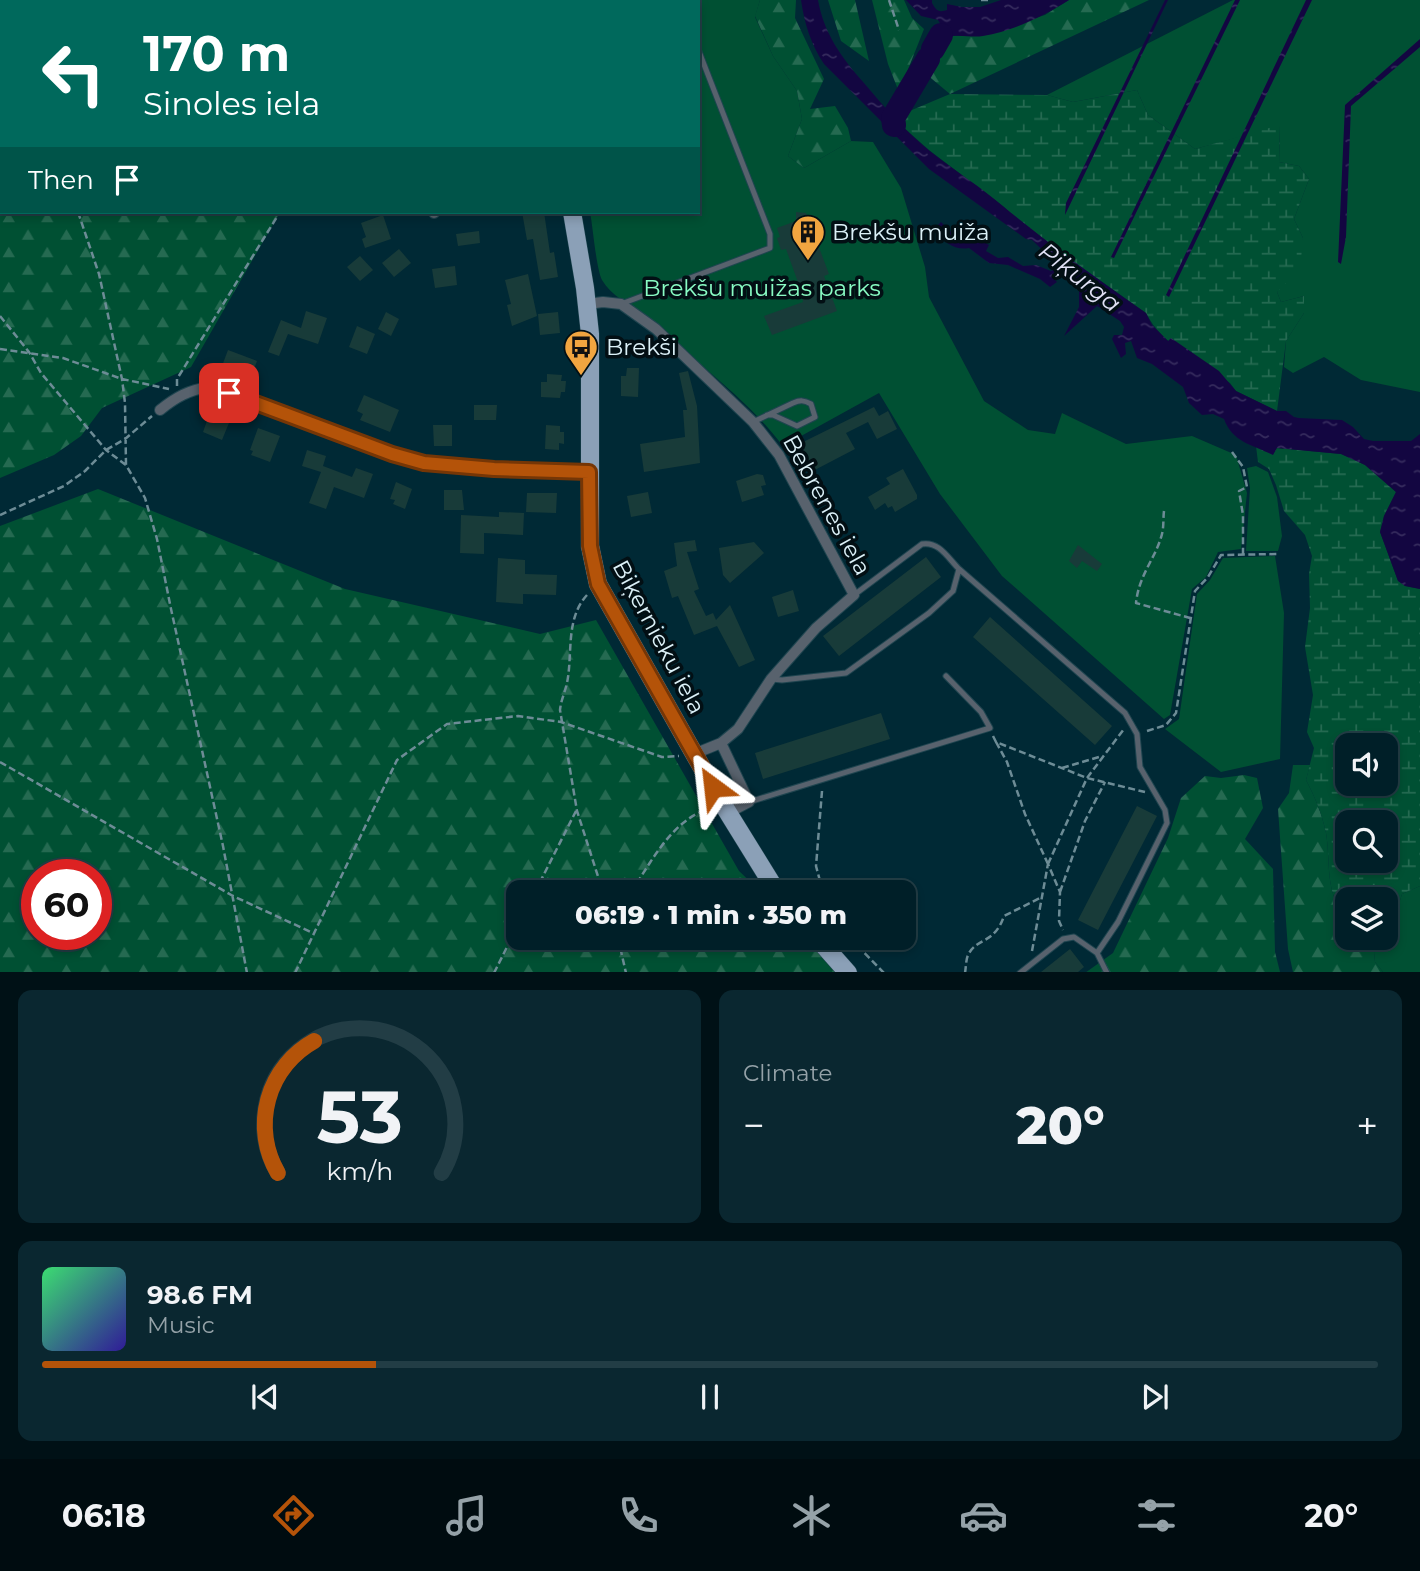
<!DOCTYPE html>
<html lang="en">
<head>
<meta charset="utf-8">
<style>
  :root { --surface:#001f28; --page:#0a2730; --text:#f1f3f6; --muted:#95a2a8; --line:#223d45; --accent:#b45309 }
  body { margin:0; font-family:Montserrat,sans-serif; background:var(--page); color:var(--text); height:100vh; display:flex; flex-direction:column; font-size:26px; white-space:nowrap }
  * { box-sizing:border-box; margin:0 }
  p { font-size:23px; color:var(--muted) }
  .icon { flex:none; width:38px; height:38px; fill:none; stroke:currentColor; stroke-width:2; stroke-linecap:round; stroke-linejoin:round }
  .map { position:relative; height:972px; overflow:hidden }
  .sheet { display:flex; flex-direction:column; gap:18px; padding:18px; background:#001116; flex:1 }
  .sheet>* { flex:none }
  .banner { position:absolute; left:0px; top:0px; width:700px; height:214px; box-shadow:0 4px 10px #0003,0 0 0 2px var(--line); background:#00695c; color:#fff; overflow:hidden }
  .controls { position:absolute; left:1335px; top:733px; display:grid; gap:14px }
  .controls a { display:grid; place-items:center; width:63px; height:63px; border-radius:14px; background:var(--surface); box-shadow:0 4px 10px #0003,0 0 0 2px var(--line); font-size:35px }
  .speed { position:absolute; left:21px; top:859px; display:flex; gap:14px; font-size:35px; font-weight:700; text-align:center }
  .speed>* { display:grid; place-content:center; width:91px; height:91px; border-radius:50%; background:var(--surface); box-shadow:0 4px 10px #0003,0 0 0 2px var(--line); line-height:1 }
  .speed .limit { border:10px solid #d22; background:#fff; color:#111 }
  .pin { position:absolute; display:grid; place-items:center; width:60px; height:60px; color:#fff; margin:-30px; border-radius:14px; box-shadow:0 4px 10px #0006 }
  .me { position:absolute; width:77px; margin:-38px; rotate:330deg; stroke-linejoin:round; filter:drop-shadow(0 0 5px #0008) }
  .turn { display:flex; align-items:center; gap:24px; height:147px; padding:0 28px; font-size:32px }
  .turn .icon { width:91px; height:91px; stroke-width:2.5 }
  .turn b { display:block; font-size:49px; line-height:60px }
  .then { display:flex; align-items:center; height:66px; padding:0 28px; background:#0003; gap:14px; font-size:26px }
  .big { font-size:52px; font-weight:800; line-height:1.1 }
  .sheet .tile { flex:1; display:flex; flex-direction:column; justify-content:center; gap:10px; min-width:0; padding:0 24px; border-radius:14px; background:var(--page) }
  .sheet .dial { align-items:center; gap:0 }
  .dial svg { height:182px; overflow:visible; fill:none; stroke:var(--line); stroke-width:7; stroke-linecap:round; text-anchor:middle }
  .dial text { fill:var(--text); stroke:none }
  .song { display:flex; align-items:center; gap:21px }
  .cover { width:84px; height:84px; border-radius:10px; background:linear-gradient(135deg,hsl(140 70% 55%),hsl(250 70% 35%)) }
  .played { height:7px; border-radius:4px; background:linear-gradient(90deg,var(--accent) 25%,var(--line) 25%) }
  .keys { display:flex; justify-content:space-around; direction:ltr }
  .heat { display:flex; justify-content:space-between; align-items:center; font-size:38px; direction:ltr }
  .sheet .tiles { flex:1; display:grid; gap:18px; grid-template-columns:1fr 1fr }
  .tile:last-child { grid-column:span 2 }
  .trip { position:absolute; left:506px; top:880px; width:410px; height:70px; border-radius:14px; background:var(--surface); box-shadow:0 4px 10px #0003,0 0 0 2px var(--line); font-weight:800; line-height:70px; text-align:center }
  .tabs { display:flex; height:112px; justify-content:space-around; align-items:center; background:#000c10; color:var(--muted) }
  .tabs .icon { width:49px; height:49px }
  .tabs .active { color:var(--accent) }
  .tabs b { font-size:32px; color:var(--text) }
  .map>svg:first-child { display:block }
  .green { fill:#005033 }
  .forest { fill:url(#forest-firs); fill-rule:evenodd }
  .wetland { fill:url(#wetland-marsh); fill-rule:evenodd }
  .water { fill:url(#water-ripples) }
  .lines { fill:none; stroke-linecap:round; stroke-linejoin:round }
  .river { stroke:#130641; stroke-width:24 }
  .building { fill:#183b39 }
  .service-casing { stroke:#1f4550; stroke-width:7 }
  .minor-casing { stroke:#1f4550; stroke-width:12 }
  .primary-casing { stroke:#1f4550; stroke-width:19 }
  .path { stroke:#6d8c96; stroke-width:2.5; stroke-dasharray:7 3.5; stroke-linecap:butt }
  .service { stroke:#58626d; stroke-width:5 }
  .minor { stroke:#58626d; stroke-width:10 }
  .primary { stroke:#8ba0b7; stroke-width:18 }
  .route-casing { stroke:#753606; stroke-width:18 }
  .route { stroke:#b45309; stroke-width:12 }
  .labels { text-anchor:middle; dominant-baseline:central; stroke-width:7; stroke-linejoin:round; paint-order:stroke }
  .poi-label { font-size:23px; fill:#dcf1f8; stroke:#020f14; text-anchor:start }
  .park-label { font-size:23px; fill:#89fcc4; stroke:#020f14 }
  .street-label { font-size:23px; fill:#dcf1f8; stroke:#020f14 }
  .water-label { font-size:24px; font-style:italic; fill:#e0e1f5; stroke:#020f14 }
</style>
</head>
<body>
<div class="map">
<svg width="1420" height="973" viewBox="0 0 1420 973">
  <defs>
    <pattern id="forest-firs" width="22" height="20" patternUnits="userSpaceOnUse" patternTransform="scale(1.75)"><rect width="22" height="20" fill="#005033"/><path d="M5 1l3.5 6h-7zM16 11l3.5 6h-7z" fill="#256a51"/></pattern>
    <pattern id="wetland-marsh" width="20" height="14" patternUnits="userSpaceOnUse" patternTransform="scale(1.75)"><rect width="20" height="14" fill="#005033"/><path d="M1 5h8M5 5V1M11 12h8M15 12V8" fill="none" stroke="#256a51"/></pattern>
    <pattern id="water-ripples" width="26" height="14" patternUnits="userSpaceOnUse" patternTransform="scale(1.75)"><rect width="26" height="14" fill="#130641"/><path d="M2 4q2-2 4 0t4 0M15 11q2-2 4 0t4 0" fill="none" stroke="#352b5d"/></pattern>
  </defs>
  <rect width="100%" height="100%" fill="#002935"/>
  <path class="green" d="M552 0H760L755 17 773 56 797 91 802 119 788 156 804 168 851 141 873 142 901 188 925 267 929 297 984 401 1028 430 1055 434 1062 413 1126 444 1192 436 1236 455 1247 493 1241 549 1218 552 1206 577 1192 589 1170 715 1164 719 1002 576 940 494 879 393 783 446C744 395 690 358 642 315 629 303 611 296 602 280 596 268 593 227 590 212H698V2Z
    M1233 0H1420V392L1361 380 1324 357 1293 373 1284 367 1286 341 1304 313V296L1281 302 1277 292 1303 238 1294 219 1309 179 1299 166 1279 162 1280 126 1195 149 1148 115 1137 90 1073 102 1047 95Z
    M1256 466 1268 472 1277 497 1282 536 1278 551H1246L1250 488 1247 468Z
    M1275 556 1284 613 1280 759 1221 772 1165 729 1179 719 1197 594 1210 580 1223 558Z
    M1420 886V972H1383L1375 962 1373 942 1378 938H1386V933L1391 929 1402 894Z"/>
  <path class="forest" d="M0 0H410L2 2V212H280L191 367 102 408 81 436 54 455 0 478Z
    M760 0H796L795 18 824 79 810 109 835 106 848 128 851 141 804 168 788 156 802 119 797 91 773 56 755 16Z
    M828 0H855L869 61 841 41Z
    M872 0H904L912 18 924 29 899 92 888 64Z
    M1069 0H1149L950 94 926 74 936 41 951 36H980L1045 15Z
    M98 489 345 589 540 634 596 620 739 871 761 892H518V938H806L840 972 0 973V526ZM37 875H96V934H37Z
    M1293 765H1310L1306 780C1315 797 1322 814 1326 833 1331 862 1324 895 1347 917L1348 938H1369L1373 942 1375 962 1383 972H1293L1288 949 1278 809 1289 793Z
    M1244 775 1257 778 1263 808 1245 839 1273 869 1275 952 1280 972 1085 973 1113 953 1168 838 1181 798 1205 776 1221 778Z"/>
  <path class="wetland" d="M1137 90 1148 115 1195 149 1280 125 1279 162 1299 166 1309 179 1294 219 1303 238 1300 269 1277 292 1281 302 1304 296V313L1286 341 1277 411 1236 391 1230 383C1201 363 1162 345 1146 313L1025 227 1004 207 929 150 893 118 950 94 1047 95 1073 102Z
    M1256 446 1273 454 1276 448 1341 454 1365 465 1396 492 1384 516 1380 532 1398 581 1405 586 1420 589V886L1402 894 1391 930 1386 933V900H1348L1347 917C1324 895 1331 862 1326 833 1322 814 1315 797 1306 780L1314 748 1307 732 1313 695 1305 647 1310 608 1309 574 1312 556 1305 535 1284 511 1276 485 1269 469 1258 462ZM1348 746H1386V784H1348ZM1348 822H1386V861H1348Z"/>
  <path class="water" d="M801 0H818C824 34 842 58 864 83 885 108 906 132 931 152 955 171 981 187 1004 207 1049 244 1097 279 1146 313L1152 325 1168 341 1171 338 1219 371 1236 391 1277 411H1286L1294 417 1299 418 1342 420 1353 427 1364 439 1373 441H1411L1420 434V589L1405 586 1398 581 1380 532 1384 516 1396 492 1365 465 1341 454 1277 448 1273 455C1253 445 1232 442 1224 419L1213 414 1202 415 1189 403 1183 387 1152 364 1137 358 1131 341 1125 343 1126 354 1121 358 1112 339 1114 335H1122L1124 327 1120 321 1097 306 1064 336 1079 307V286L1064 270 1053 278 1057 282 1050 287 1040 279 1008 265 989 263 969 248C956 251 942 242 936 231L937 226 941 222 959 240 971 234 989 245 986 251 998 258 1008 257 1023 266 1036 265 1051 271 1059 266 1032 240 1026 239 929 169 824 64C811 45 804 22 801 0Z
    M906 0H932V3C936 10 938 13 947 10V4L962 7H980L1001 0H1069C1042 17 1015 30 983 36 970 38 957 33 945 38L939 30 941 25 938 20 921 16Z
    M1165 0H1168L1065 215 1066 203Z
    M1235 0H1240L1114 258 1111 257Z
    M1306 0H1312L1169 297 1166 295Z
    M1420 39V47L1351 106 1346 237 1341 264 1338 262 1345 105Z"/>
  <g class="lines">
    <path class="river" d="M933 49 941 35
      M894 125 893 118 928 59"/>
  </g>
  <path class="building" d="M522 212H544L550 253 554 252 558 277 540 280 533 239 527 240Z
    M796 212 806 213 829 274 824 276 837 311 772 335 764 316 803 302 799 285 786 249 781 250 777 238 780 237 777 228 796 221Z
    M383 215 391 239 365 248 362 239 366 237 361 223Z
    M479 231 480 243 458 246 456 234Z
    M399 249 411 263 394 277 382 263Z
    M360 256 373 270 360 281 347 267Z
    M455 266 457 285 435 288 432 269Z
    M528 274 537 316 512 326 507 305 511 304 505 280Z
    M306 311 327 318 318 344 288 334 279 356 268 352 281 320 301 328Z
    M386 312 399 319 391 336 378 329Z
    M558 312 560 333 540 335 538 314Z
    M357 326 375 334 367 354 349 347Z
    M228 350 257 361 251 377 222 366Z
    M627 368H639L638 397 621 396V376H626Z
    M688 371 697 406 700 463 644 472 640 444 685 437 683 410H687L679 373Z
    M547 374 562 375 561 381H566L565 392H561L560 398 541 397V382H547Z
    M364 395 399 410 390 432 360 420 363 414 357 411Z
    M474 405H497L496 420H474Z
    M874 407 879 416 888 411 897 429 877 439 868 422 846 433 855 449 809 473 795 446Z
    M211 410 231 418 222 440 203 432Z
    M433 425H452V446H434Z
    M546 425 560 426V432H564V444L559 443V450L545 449Z
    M258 428 280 436 270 462 251 455 253 451 250 450Z
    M307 450 326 456 323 466 352 477 356 468 373 474 364 498 334 487 326 509 309 503 321 472 302 466Z
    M903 469 917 495V499L895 512 892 506 888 508 885 503 875 510 868 497 890 484 886 478Z
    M757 474 763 475 766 485 761 486 764 495 742 502 736 481Z
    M396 482 412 489 405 509 393 504 395 500 390 499Z
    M444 490H462L464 510H444Z
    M648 492 652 513 631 517 627 496Z
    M527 493H557L556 513 526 512Z
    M499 512 524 513 523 535 484 533V554L460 553 461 515 499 517Z
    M695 540 697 551 687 552 699 589 694 591 706 616 713 613 716 620 730 605 755 660 739 667 717 626 694 635 678 596 672 598 664 571 677 566 674 543Z
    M754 542 764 553 730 583 723 575 719 548Z
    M1078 545 1102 564 1097 571 1082 561 1077 568 1069 561Z
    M926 557 941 577 839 656 823 636Z
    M498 558 525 560V574L557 575 556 595 523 594V604L496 602Z
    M793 590 799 611 778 617 772 597Z
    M990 617 1112 726 1095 745 973 637Z
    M881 713 890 739 763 779 755 753Z
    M1137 806 1157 816 1098 930 1078 920Z
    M1070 949 1084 967 1078 972H1041Z"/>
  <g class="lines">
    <g class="service-casing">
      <path id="service" d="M675 0 676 2
        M621 304 770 248V234L698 49
        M753 422 793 403C800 400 804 400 811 404L815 417 797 426 773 415H767
        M959 569 1125 713 1137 734 1140 767 1165 810 1167 823 1118 922 1097 953
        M772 679 782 680 846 673 929 613 953 591 959 569C948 558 939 541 922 544L854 595
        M749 802 990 728 981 712 946 676
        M1020 973 1063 939 1074 937 1097 953 1107 973"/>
    </g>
    <g class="minor-casing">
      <path id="minor" d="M434 213 435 212
        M587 304 603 302 621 304 656 329 753 422 779 455 854 595 816 628 771 679 738 729 721 743 694 754
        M160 410C176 397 189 390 209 387L351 437 392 454 424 463 494 469 588 472
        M721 743 749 802 728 813"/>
    </g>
    <g class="primary-casing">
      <path id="primary" d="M538 0V2
        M572 212 585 288 590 334V546L598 584 722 803 777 892
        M817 938 848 973"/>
    </g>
    <path class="path" d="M30 0 31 2
      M889 0 899 30
      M981 0H990
      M413 2 415 0
      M78 212 99 274 122 379 125 403 126 465 145 498 157 539 171 609 223 846 247 973
      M0 316 29 352 41 373 106 450 126 465
      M0 349 63 358 122 379 169 389
      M177 386V379L280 212
      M1232 452 1243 467 1247 487 1239 491 1243 515V554
      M1164 511C1163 518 1164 526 1162 534 1156 558 1139 574 1136 603L1190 618
      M0 515 64 486 85 471 106 450 125 439 152 416
      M587 595C565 619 573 654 567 683 565 692 561 700 560 710L577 811 603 892
      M1147 731 1166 725 1176 713 1195 591 1208 577 1221 555 1278 554
      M993 736 996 742 1087 778 1145 792
      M996 742 1007 762 1025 814 1048 864
      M0 762 233 896 313 933
      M1062 768 1099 757
      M822 791 816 866 823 892
      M1048 864 1087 778 1124 729
      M535 892 576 811
      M631 892C652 861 670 823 707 809
      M1060 892 1085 821 1105 782
      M618 938 626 973
      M850 938 884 973
      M1032 951 1048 864 1060 892 1059 921 1063 930
      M295 973 397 760 447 724 518 716 561 722 662 757 679 756
      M494 973 518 925
      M965 973C966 967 966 959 968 955 977 937 994 945 1004 916L1042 897"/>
    <use href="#service" class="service"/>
    <use href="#minor" class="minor"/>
    <use href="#primary" class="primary"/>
  </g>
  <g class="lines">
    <g class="route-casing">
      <path id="route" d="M229 393 392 454 424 463 494 469 589 472 590 546 598 584 713 787"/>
    </g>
    <use href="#route" class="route"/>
  </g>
  <defs>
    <g id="building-pin" transform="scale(1.75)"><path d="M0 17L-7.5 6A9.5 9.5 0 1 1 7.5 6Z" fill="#f1a540" stroke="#020f14"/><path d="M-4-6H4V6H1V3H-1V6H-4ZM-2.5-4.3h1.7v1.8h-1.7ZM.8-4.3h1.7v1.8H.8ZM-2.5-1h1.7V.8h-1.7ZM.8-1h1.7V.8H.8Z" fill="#111"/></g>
    <g id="bus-pin" transform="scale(1.75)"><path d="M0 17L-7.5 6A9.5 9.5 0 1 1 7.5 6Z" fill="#f1a540" stroke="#020f14"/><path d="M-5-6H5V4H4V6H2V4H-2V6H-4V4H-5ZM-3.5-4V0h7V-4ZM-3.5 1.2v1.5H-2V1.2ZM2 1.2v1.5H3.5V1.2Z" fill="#111"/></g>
  </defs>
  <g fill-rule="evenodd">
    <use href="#building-pin" x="808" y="232"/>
    <use href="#bus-pin" x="581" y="347"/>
  </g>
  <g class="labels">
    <g class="poi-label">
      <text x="832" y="232">Brekšu muiža</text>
      <text x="606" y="347">Brekši</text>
    </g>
    <g class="park-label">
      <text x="762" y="288">Brekšu muižas parks</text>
    </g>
    <g class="street-label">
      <text transform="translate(827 505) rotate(61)">Bebrenes iela</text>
      <text transform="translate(659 637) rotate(62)">Biķernieku iela</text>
    </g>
    <g class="water-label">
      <text transform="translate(1080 277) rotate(38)">Piķurga</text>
    </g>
  </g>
</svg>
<div class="controls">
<a><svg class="icon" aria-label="sound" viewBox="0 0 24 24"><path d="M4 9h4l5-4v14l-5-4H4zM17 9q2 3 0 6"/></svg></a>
<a><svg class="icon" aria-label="search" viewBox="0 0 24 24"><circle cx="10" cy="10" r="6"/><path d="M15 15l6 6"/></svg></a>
<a><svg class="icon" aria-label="layers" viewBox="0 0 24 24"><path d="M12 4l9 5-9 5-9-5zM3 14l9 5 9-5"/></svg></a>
</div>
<div class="speed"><div class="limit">60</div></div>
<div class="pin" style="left:229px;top:393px;background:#d93025"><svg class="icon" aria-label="arrive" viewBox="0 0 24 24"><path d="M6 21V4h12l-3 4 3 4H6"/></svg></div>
<svg class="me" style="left:713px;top:787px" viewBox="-20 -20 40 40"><path d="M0-17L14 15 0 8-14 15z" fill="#b45309" stroke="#fff" stroke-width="4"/></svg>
<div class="trip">06:19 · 1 min · 350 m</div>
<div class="banner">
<div class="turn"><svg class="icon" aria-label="left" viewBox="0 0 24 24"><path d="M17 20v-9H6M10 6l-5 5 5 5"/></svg><div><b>170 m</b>Sinoles iela</div></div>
<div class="then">Then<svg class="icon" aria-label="arrive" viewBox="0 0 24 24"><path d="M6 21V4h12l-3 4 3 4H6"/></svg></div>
</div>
</div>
<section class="sheet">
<div class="tiles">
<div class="tile dial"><svg viewBox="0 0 100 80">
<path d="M14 69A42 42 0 1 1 86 69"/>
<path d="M14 69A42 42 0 0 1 30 11" stroke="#b45309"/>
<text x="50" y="56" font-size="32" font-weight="700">53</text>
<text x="50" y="72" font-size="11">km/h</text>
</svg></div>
<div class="tile"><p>Climate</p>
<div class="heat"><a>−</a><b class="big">20°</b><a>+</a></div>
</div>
<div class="tile">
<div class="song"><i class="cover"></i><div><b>98.6 FM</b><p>Music</p></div></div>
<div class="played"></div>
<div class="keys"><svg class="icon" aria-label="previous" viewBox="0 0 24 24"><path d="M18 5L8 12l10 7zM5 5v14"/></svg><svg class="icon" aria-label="pause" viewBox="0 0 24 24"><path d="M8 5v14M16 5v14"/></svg><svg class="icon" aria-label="next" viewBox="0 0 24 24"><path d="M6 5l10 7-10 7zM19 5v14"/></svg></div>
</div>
</div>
</section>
<nav class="tabs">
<b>06:18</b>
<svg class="icon active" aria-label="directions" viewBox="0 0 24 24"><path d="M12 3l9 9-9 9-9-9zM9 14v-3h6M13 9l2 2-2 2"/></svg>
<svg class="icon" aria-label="music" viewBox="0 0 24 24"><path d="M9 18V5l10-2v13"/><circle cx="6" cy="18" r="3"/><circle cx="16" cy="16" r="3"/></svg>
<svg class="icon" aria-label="phone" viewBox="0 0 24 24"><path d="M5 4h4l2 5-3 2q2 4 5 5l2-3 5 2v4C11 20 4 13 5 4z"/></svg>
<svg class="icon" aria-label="climate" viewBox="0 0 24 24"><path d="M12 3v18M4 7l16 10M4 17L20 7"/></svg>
<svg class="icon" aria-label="car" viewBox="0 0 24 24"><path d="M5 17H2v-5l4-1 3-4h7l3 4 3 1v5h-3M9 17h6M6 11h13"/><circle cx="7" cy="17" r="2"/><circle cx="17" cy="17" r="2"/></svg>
<svg class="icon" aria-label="filters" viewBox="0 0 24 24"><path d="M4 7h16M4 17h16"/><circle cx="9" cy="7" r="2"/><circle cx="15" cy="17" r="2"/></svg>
<b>20°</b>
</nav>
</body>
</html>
